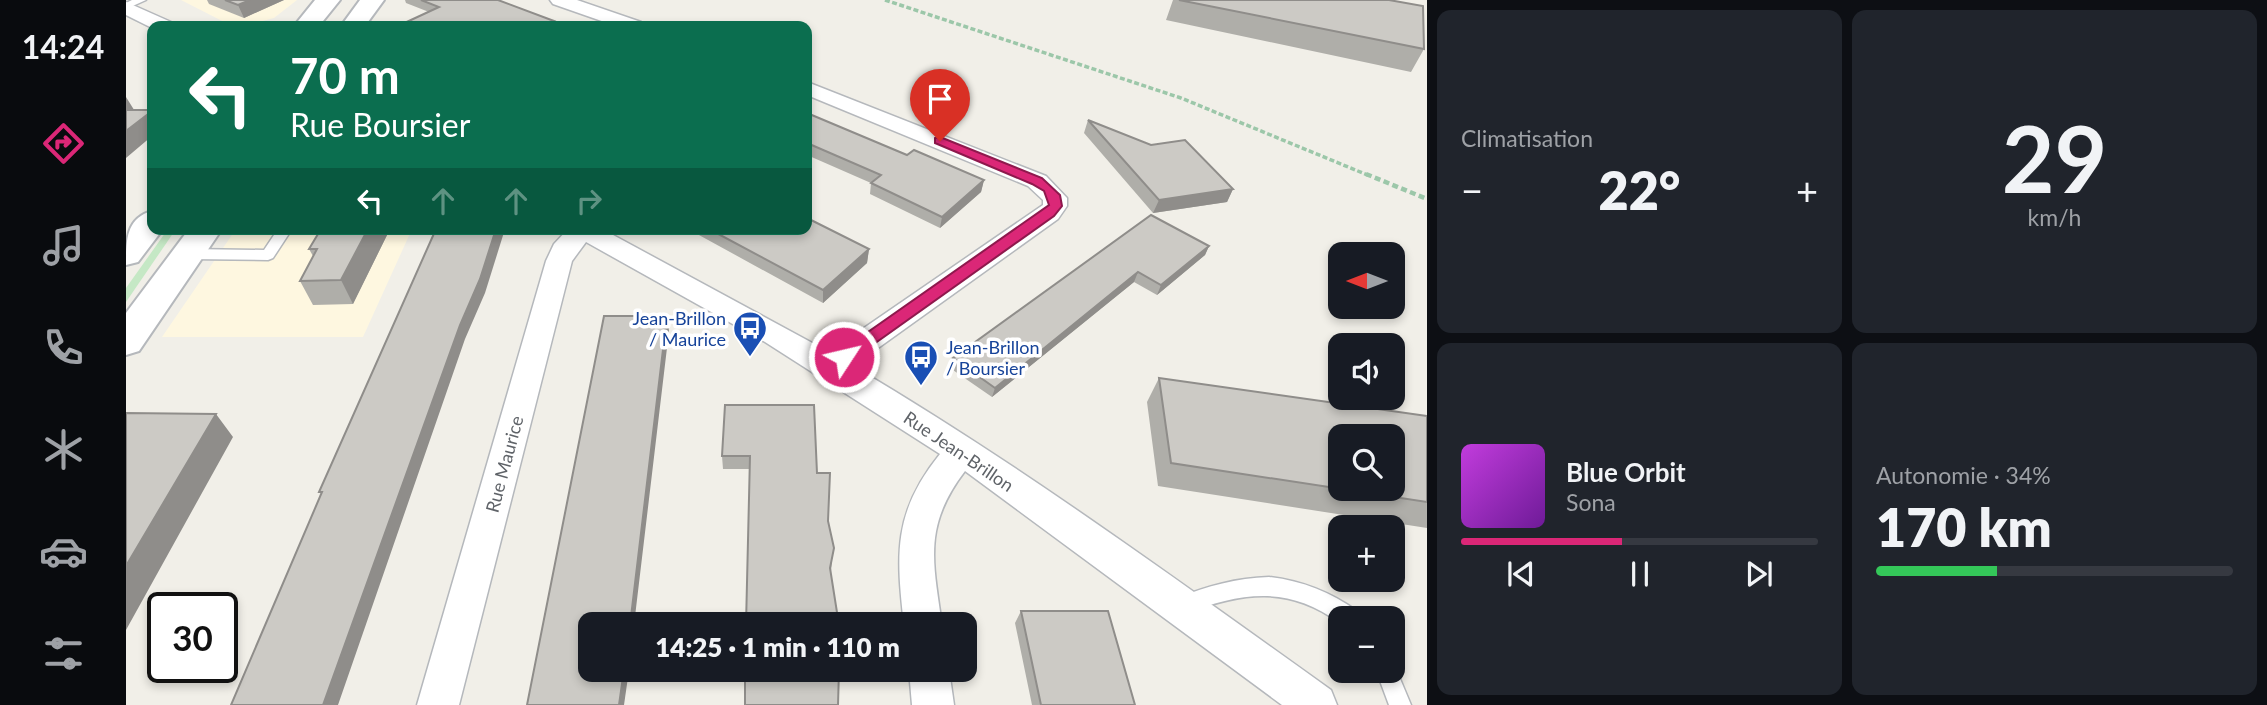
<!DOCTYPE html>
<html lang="fr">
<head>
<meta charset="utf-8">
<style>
  :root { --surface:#171b24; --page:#20242c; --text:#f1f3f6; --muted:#9ea1a6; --line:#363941; --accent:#db2777 }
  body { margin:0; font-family:Lato,sans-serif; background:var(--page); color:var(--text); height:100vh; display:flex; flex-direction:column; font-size:26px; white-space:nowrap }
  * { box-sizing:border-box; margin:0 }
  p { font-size:23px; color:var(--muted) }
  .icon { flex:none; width:38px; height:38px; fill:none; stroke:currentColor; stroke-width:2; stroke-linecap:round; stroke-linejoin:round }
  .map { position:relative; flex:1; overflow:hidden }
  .sheet { display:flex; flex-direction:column; gap:10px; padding:10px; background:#0d0f14; width:840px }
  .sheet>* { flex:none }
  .banner { position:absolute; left:21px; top:21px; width:665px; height:214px; border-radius:14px; box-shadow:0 4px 10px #0003; background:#0b6e4f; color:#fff; overflow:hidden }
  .needle { width:46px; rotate:270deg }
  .controls { position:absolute; left:1202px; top:242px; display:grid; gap:14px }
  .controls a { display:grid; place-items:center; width:77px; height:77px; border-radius:14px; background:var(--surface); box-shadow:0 4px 10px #0003; font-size:35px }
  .speed { position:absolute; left:21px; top:592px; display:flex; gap:14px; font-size:35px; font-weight:700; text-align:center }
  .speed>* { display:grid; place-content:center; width:91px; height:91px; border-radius:50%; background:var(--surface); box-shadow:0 4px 10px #0003; line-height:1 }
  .speed .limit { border:4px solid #111; border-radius:10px; background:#fff; color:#111 }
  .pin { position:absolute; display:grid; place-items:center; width:60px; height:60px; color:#fff; margin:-72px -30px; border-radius:50% 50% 50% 0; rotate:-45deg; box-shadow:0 0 7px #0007 }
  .pin .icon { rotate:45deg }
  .me { position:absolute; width:77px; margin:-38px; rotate:55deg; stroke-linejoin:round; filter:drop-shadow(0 0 5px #0008) }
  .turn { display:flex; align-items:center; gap:24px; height:147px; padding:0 28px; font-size:32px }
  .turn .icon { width:91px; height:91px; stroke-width:2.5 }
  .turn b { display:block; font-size:49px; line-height:60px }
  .lanes { display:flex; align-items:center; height:66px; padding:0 28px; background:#0003; justify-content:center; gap:35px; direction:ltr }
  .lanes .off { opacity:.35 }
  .big { font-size:52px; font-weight:800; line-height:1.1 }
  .sheet .card { flex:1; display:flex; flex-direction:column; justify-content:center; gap:10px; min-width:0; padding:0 24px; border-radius:14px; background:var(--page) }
  .sheet .dial { align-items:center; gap:0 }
  .dial b { font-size:91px; line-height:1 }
  .song { display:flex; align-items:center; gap:21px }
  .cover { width:84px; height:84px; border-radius:10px; background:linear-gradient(135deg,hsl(290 70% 55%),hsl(280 70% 35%)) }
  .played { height:7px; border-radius:4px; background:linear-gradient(90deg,var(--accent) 45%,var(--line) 45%) }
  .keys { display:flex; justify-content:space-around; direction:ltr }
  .heat { display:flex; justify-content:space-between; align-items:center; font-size:38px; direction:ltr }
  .charge { height:10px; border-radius:5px; background:linear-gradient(90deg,#34c759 34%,var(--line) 0) }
  .sheet .tiles { flex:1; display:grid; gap:10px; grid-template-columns:repeat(2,1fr) }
  .trip { position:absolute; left:452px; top:612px; width:399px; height:70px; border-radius:14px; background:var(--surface); box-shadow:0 4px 10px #0003; font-weight:800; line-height:70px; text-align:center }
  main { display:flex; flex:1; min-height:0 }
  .tab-bar { display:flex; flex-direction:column; width:126px; justify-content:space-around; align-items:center; background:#090b0e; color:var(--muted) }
  .tab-bar .icon { width:49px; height:49px }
  .tab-bar .current { color:var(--accent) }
  .tab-bar b { font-size:32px; color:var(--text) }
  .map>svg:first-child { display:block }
  .commercial { fill:#fef7e0 }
  .green { fill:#c5e8c5 }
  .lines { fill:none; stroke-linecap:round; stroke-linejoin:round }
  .service-casing { stroke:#b5b8bc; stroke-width:3 }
  .minor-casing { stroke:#b5b8bc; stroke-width:3 }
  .tertiary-casing { stroke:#b5b8bc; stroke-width:4 }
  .path-far1 { stroke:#9cc7a9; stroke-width:3.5; stroke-dasharray:5 2.5; stroke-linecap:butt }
  .path { stroke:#9cc7a9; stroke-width:4.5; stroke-dasharray:6 3.5; stroke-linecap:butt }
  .service { fill:#fff; fill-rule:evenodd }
  .minor { fill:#fff; fill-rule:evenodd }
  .tertiary { fill:#fff; fill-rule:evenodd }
  .wall { fill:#afaea9 }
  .shaded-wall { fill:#8f8d8a }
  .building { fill:#cccac5; stroke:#8f8d8a; stroke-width:2; fill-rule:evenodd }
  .route { fill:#db2777; stroke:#8e194d; stroke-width:2 }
  .labels { text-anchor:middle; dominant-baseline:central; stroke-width:7; stroke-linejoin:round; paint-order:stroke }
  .transit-label { font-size:18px; fill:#164399; stroke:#fff; text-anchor:end }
  .street-label { font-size:18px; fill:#5f6368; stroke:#fff }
</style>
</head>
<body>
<main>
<nav class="tab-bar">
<b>14:24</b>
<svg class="icon current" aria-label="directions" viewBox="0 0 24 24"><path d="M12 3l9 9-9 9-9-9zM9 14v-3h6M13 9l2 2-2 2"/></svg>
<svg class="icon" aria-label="music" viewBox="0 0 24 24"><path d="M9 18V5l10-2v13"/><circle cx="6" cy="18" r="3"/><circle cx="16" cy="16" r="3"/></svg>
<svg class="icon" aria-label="phone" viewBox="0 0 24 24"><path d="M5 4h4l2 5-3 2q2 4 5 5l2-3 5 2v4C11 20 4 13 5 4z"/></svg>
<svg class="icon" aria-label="climate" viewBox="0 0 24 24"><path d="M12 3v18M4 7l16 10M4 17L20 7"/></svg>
<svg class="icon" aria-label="car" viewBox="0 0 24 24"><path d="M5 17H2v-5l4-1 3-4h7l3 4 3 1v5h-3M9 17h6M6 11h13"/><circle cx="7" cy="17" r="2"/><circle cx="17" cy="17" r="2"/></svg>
<svg class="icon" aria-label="filters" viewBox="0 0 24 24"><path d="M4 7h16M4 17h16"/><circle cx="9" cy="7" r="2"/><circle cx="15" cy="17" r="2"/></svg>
</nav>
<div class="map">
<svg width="1301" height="705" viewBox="0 0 1301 705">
  <rect width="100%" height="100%" fill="#f1efe8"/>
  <path class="commercial" d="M55 0H171L148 18 121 25H104Z
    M110 229H286L237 337H36Z"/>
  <path class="green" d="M42 229H50L0 302V288Z"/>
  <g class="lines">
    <g class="service-casing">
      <path id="service" d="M6 0H20L0 9V3Z
        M152 229H166L147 258 142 260 62 259 55 254 62 249 138 250Z
        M1143 577C1177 581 1204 592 1231 611L1234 618H1214V623C1162 585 1116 592 1058 614L1051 612 1048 605 1051 598C1082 586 1110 578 1143 577Z
        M1267 662 1285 705H1263L1250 670H1267Z"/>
    </g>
    <g class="minor-casing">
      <path id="minor" d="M424 0H451L515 22 518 26H490L427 4Z
        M0 2 45 22 48 26 26 28 0 15Z
        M681 82 920 176 941 198V206L932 219 727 366C893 464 1048 578 1205 690L1211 705H1156L839 471C797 526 807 561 816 625H778C770 554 767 512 814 454L639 342 460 242 446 261 333 705H291L420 261 428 244 442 229H476L703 352 917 205V200L902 186 681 95Z
        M783 670H823L828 705H786Z"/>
    </g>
    <g class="tertiary-casing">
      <path id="tertiary" d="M189 0H214L193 26H168Z
        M234 0H258L239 26H215Z
        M26 211V229H37L12 262 0 265C0 241 0 218 26 211Z
        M63 229H96L13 351 0 355V313Z"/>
    </g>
    <path class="path-far1" d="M759 0 1055 98 1244 176"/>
    <path class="path" d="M1240 174 1301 199"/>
    <use href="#service" class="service"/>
    <use href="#minor" class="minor"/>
    <use href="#tertiary" class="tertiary"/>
  </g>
  <path class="wall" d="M81 0H158L118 18 83 4Z
    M279 0H372L428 21 429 26H272L303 12 280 3Z
    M1047 0H1263L1298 49 1285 72 1040 20Z
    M681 113 781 155 858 180 855 192 814 228 744 194 745 183 681 155Z
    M962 120 1107 189 1101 202 1027 213 958 133Z
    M1025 215 1083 246 1079 255 1031 295 1008 282 866 397 824 368 827 358Z
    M195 229H264L227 304 187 305 174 281 187 256 183 249Z
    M562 229H681L743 249 741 263 697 303Z
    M1033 378 1301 416V528L1032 486 1021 402Z
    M599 405 691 473 702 521 706 561 705 571 624 469H597L596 456Z
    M895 611 1009 705H906L889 623Z"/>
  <path class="shaded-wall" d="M124 0H158L118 18 112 5Z
    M428 21 429 26H419Z
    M0 97 10 113 0 124Z
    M26 111V136L0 158V131Z
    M858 180 855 192 814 228 816 217Z
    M1107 189 1101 202 1027 213 1033 200Z
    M242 229H264L227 304 215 280Z
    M370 229H379L359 293 339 339 212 705H197L334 325Z
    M1083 246 1079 255 1031 295 1035 285Z
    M743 249 741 263 697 303V290Z
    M1012 272 1008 282 866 397 869 388Z
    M541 316 543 331 508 625H504Z
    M90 414 107 437 0 630V566Z
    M498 670H503L498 705H493Z"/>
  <path class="building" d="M99 0H124L112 5Z
    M295 0H372L428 21 419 26H272L313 7Z
    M1053 0H1263L1297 6 1298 49Z
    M0 110H26V111L0 131Z
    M681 113 781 155 788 150 858 180 816 217 745 183 755 175 681 143Z
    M962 120 1025 145 1059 140 1107 189 1033 200Z
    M1025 215 1083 246 1035 285 1012 272 869 388 827 358Z
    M681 218 743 249 697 290 583 229H681Z
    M195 229H242L215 280 174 281 191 249H183Z
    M310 229H370L354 279 334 325 197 705H105L196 492H193Z
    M478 316H541L504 625H464V670H498L493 705H401Z
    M1033 378 1301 416V502L1045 463ZM1214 436H1267V488H1214Z
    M599 405H688L691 473H704L702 521 708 548 704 568 713 625H620L624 456H596Z
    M0 413 90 414 0 566Z
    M895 611H982L1009 705H915Z
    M619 670H713L712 705H619Z"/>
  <path class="route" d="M814 137 916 178 934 195 936 206 928 216 724 361H712V353L923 205 918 191 906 184 809 143V138Z"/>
  <defs>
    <g id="bus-pin" transform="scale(1.75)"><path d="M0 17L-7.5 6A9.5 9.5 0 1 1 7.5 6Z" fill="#1a4fb4" stroke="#fff"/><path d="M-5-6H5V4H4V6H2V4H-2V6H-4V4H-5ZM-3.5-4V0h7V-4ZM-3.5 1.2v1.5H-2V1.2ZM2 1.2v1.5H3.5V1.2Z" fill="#fff"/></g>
  </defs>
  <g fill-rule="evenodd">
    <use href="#bus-pin" x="624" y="328"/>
    <use href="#bus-pin" x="795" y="357"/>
  </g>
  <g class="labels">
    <g class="transit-label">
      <text x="600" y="318">Jean-Brillon<tspan x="600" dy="21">/ Maurice</tspan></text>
      <text x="820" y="347" text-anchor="start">Jean-Brillon<tspan x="820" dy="21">/ Boursier</tspan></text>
    </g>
    <g class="street-label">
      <text transform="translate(833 451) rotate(34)">Rue Jean-Brillon</text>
      <text transform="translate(378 464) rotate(-75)">Rue Maurice</text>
    </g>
  </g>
</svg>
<div class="controls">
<a><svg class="needle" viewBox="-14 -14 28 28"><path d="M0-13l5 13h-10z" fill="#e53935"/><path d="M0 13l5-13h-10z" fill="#9ea1a6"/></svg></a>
<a><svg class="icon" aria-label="sound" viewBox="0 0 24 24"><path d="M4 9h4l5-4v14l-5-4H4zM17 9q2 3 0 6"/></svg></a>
<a><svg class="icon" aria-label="search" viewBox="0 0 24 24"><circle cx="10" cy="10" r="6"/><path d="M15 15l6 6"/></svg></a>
<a>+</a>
<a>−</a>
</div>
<div class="speed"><div class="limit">30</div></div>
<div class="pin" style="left:814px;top:141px;background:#d93025"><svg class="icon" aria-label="arrive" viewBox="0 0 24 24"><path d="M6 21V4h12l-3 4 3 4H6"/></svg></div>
<svg class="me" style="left:718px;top:357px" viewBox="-20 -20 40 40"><circle r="17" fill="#db2777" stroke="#fff" stroke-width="3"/><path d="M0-11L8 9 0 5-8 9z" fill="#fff"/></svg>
<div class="trip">14:25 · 1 min · 110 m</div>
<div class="banner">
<div class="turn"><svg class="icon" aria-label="left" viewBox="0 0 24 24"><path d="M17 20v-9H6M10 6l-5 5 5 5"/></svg><div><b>70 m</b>Rue Boursier</div></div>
<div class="lanes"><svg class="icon" aria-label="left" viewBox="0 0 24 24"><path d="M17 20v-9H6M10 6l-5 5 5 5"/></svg><svg class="icon off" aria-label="ahead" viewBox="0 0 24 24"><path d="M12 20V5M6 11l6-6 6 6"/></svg><svg class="icon off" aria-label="ahead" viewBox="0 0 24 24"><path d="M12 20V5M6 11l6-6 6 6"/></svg><svg class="icon off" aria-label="right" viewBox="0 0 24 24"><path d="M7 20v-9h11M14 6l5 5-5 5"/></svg></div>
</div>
</div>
<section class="sheet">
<div class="tiles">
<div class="card"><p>Climatisation</p>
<div class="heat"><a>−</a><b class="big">22°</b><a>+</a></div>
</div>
<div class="card dial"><b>29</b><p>km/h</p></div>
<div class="card">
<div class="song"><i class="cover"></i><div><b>Blue Orbit</b><p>Sona</p></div></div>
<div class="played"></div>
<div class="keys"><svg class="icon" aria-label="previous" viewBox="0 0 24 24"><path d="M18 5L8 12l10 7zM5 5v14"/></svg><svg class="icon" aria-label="pause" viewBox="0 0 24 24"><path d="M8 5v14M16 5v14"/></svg><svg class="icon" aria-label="next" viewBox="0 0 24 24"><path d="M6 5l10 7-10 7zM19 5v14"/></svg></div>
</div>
<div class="card"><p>Autonomie · 34%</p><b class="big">170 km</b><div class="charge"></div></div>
</div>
</section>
</main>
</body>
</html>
